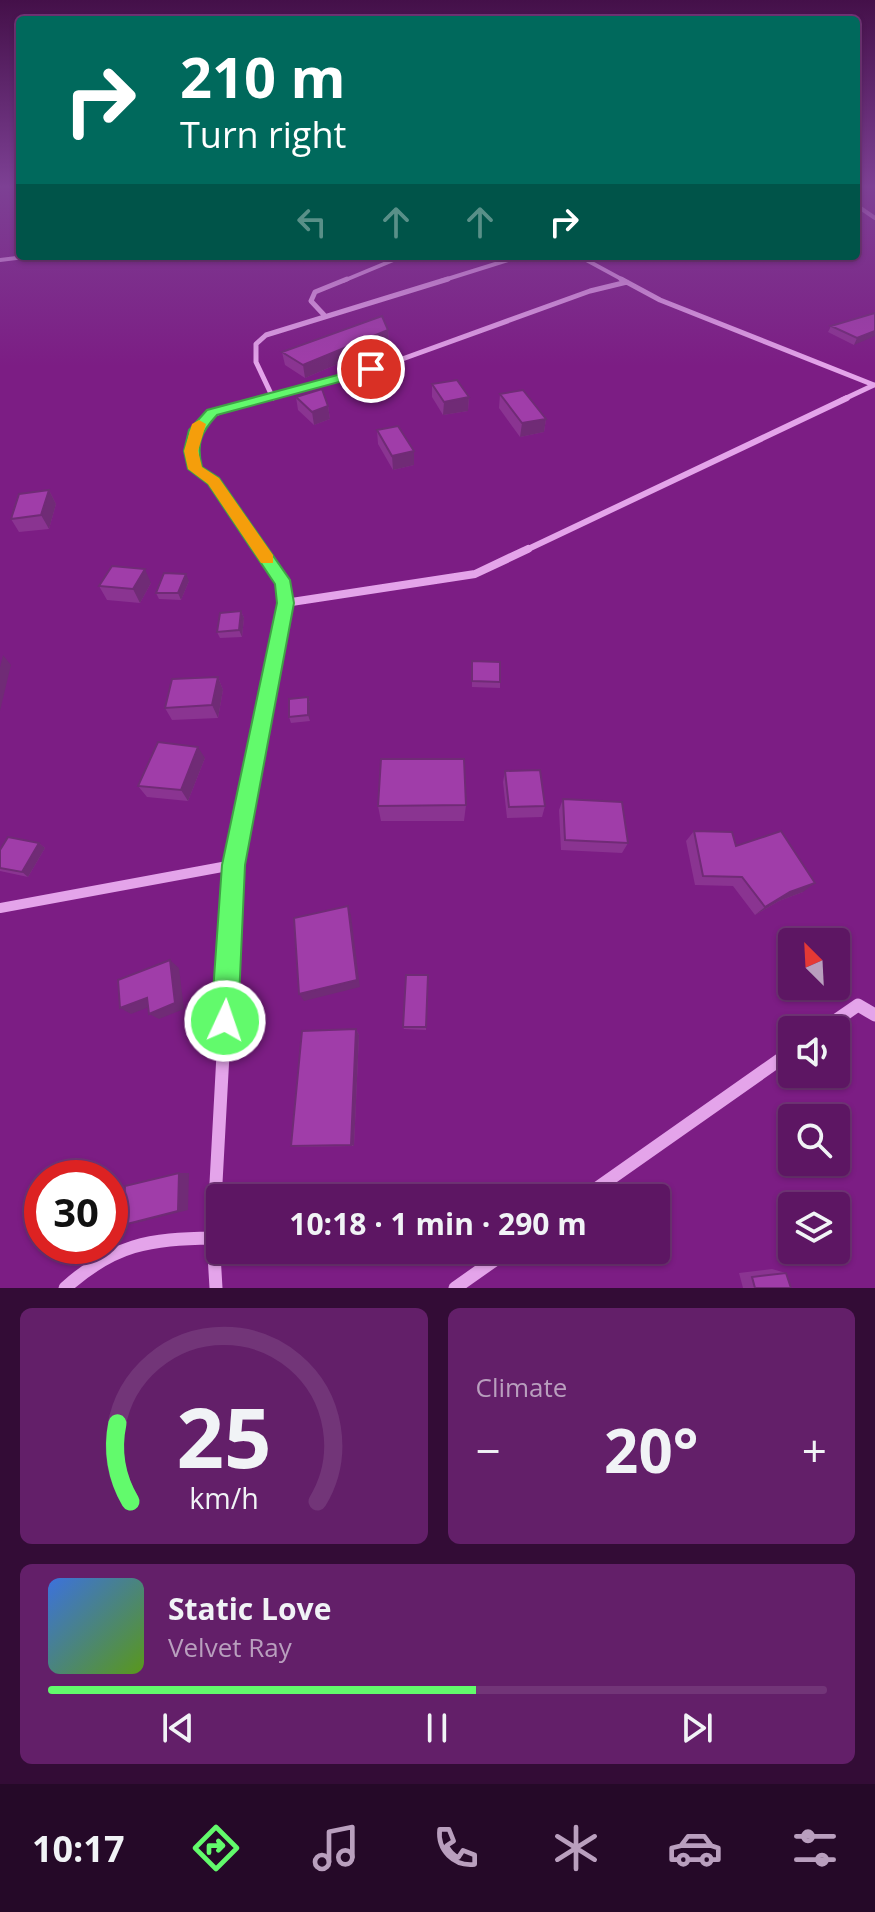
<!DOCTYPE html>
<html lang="en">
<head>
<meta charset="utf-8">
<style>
  :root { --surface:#5d1663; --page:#631f69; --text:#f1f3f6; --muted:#b99fbe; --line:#723578; --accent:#62fa6c }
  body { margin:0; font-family:"Open Sans",sans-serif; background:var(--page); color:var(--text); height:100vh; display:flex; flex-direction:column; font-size:30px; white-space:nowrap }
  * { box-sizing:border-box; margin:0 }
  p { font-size:26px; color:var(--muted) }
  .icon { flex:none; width:44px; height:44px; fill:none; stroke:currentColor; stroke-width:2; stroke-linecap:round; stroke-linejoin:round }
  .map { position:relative; height:1288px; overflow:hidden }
  .panel { display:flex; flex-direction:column; gap:20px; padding:20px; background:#330c36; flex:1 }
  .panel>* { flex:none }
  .guide { position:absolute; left:16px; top:16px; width:844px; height:244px; border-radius:8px; box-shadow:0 2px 6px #0004,0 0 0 2px var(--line); background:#00695c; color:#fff; overflow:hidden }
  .needle { width:52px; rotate:336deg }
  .tools { position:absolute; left:778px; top:928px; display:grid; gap:16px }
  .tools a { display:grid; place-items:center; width:72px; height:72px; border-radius:8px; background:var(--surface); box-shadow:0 2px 6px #0004,0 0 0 2px var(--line); font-size:40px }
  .speed { position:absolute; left:24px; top:1160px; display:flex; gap:16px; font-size:40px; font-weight:700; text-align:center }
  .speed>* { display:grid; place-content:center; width:104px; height:104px; border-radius:50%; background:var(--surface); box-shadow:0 2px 6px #0004,0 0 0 2px var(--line); line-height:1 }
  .speed .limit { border:12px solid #d22; background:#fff; color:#111 }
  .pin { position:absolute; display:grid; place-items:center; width:68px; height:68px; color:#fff; margin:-34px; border:4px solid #fff; border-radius:50%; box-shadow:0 2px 8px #0007 }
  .me { position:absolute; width:88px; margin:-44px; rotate:3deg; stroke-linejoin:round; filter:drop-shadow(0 0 6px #0008) }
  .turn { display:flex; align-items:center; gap:28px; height:168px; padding:0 32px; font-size:36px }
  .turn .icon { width:104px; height:104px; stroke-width:2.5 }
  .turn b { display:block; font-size:56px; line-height:68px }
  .lanes { display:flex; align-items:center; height:76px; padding:0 32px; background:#0003; justify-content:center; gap:40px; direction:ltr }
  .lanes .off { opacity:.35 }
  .big { font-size:60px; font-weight:700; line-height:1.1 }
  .panel .tile { flex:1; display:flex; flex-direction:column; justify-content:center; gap:12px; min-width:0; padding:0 28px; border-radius:12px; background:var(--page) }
  .panel .dial { align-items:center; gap:0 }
  .dial svg { height:208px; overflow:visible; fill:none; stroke:var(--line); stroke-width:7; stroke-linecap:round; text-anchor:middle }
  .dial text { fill:var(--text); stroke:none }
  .song { display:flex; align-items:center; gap:24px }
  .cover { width:96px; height:96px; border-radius:12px; background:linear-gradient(135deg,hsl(220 70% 55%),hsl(90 70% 35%)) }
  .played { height:8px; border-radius:4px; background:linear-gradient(90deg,var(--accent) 55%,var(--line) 55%) }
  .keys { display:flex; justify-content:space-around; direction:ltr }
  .heat { display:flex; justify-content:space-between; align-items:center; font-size:44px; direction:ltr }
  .panel .tiles { flex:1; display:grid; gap:20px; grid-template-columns:1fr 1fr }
  .tile:last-child { grid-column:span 2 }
  .trip { position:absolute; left:206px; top:1184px; width:464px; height:80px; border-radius:8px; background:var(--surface); box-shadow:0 2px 6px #0004,0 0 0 2px var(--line); font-weight:700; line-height:80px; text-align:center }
  .tabs { display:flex; height:128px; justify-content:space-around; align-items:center; background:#250928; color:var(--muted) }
  .tabs .icon { width:56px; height:56px }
  .tabs .active { color:var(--accent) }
  .tabs b { font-size:36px; color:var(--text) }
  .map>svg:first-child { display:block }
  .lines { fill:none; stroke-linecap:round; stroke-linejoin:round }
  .street-far5 { stroke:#e4a4ea; stroke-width:4 }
  .street-far4 { stroke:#e4a4ea; stroke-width:5 }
  .street-far3 { stroke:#e4a4ea; stroke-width:6 }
  .street-far2 { stroke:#e4a4ea; stroke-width:8 }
  .street-far1 { stroke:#e4a4ea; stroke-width:10 }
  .street { stroke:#e4a4ea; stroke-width:13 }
  .wall { fill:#8a3491 }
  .shaded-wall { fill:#702b76 }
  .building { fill:#a03da9; stroke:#702b76; stroke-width:2 }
  .route { fill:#62fa6c; stroke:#40a246; stroke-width:2 }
  .slow { fill:#f59e0b }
</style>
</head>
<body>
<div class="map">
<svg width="875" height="1288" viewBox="0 0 875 1288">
  <rect width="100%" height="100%" fill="#7c1d84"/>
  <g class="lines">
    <path class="street-far5" d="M856 205 875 218
      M579 256 625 281
      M0 260 33 256
      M343 281 403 256
      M441 281 521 256"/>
    <path class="street-far4" d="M621 279 660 300 874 385
      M325 316 311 301 315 292 347 279
      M273 398 256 362V344L266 335 448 279
      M258 400 394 362 590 291 627 282
      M842 400 874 385"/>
    <path class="street-far3" d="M262 551 214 481 196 469C182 412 224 410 265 398
      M524 551 847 398"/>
    <path class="street-far2" d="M285 603 475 574 528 549
      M257 742 285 603 284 584 260 549"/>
    <path class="street-far1" d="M0 908 233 865
      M227 983 233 865 258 740"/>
    <path class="street" d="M822 1030 858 1005 875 1015
      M583 1198 792 1051
      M65 1288C114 1244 149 1239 213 1238
      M216 1288 213 1238 227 981
      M455 1288 509 1250"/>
  </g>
  <path class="wall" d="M875 313 854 345 828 332 831 326Z
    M388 330 389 342 305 378 285 365 282 352Z
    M432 384 469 397 468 411 443 415 432 397Z
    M500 394 546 419 544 432 520 437 499 408Z
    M296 397 328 406 330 419 314 425 298 410Z
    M377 430 414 465 393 470 378 444Z
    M49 490 56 504 49 529 19 532 11 519Z
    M189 581 181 600 159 599 156 593Z
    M151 583 140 603 107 600 99 586Z
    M241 611 244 618 242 637 220 638 217 632Z
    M472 661 500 682V688L472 687Z
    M218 677 223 690 218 718 172 720 165 708Z
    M308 697 310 703V721L291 723 289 717Z
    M205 758 188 801 147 797 138 786Z
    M505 771 545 806 542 817 507 818 503 782Z
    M563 799 628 843 622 853 561 850 559 810Z
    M466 805 464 821H381L378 806Z
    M694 831 736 846 803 892 779 901 755 915 733 886 695 885 686 841Z
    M39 843 45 848 28 877 0 871V850Z
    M428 975 426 1030 404 1029 403 1027Z
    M356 1029 359 1035 354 1146 296 1147 291 1146Z
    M772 1269 786 1273 791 1288H743L739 1273Z"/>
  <path class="shaded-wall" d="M388 330 389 342 305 378 303 365Z
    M875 331V336L854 345 857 338Z
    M469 397 468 411 443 415 444 402Z
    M328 406 330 419 314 425 312 412Z
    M546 419 544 432 520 437 522 423Z
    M414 451V465L393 470 392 456Z
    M49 490 56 504 49 529 41 515Z
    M145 569 151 583 140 603 133 589Z
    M186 574 189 581 181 600 178 593Z
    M241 611 244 618 242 637 239 630Z
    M3 655 11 665 0 711V667Z
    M218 677 223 690 218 718 212 705Z
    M308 697 310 703V721L308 715Z
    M198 747 205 758 188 801 181 790Z
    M39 843 45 848 28 877 22 872Z
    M815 883 803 892 779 901 755 915 765 907 790 892Z
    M348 906 351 915 360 987 304 1001 299 994Z
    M170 960 179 968 184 1009 159 1019 149 1014Z
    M147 998 157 1004 131 1014 120 1008Z
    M356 1029 359 1035 354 1146 351 1145Z
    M179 1173H189L188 1210 136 1223 123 1225Z"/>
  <path class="building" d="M875 313V331L857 338 831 326Z
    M382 316 388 330 303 365 282 352Z
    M457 380 469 397 444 402 432 384Z
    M322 389 328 406 312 412 296 397Z
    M523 390 546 419 522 423 500 394Z
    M398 426 414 451 392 456 377 430Z
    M49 490 41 515 11 519 19 494Z
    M112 566 145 569 133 589 99 586Z
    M164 573 186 574 178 593H156Z
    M241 611 239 630 217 632 220 613Z
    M472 661 500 662V682L472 681Z
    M218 677 212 705 165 708 172 679Z
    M308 697V715L289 717V699Z
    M158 742 198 747 181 790 138 786Z
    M381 759H464L466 805 378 806Z
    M540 770 545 806 509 807 505 771Z
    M563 799 622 802 628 843 565 840Z
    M694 831 732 832 736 846 781 831 815 883 790 892 765 907 742 877 703 876Z
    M8 837 39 843 22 872 0 868V850Z
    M348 906 357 980 299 994 294 918Z
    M170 960 175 1003 149 1014 147 998 120 1008 118 980Z
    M406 975H428L426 1027H403Z
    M356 1029 351 1145 291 1146 302 1031Z
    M179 1173 178 1211 123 1225 125 1186Z
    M786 1273 791 1288H755L752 1277Z"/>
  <linearGradient id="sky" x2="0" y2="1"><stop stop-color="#441049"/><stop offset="0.51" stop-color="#7d4094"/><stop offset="1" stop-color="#7d4094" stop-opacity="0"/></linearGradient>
  <rect width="875" height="366" fill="url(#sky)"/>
  <path class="route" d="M371 366 377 369 376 372 217 415C201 432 196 444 202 467L219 478 290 580 294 603 245 865 238 1021 234 1030 225 1034 215 1030 211 1021 222 865 277 603 275 584 208 484 188 469 184 451 189 430 207 410Z"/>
  <path class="slow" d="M199 420 206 424 198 451 202 467 219 478 273 555V563H261L208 484 188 469 184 451 192 424Z"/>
</svg>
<div class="tools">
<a><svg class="needle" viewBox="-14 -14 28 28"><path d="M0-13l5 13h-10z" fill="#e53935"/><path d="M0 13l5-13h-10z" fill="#b99fbe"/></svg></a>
<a><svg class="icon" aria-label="sound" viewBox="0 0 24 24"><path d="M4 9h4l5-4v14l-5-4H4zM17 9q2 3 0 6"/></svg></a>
<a><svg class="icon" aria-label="search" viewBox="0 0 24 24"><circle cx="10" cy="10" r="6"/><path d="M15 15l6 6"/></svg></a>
<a><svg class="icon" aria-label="layers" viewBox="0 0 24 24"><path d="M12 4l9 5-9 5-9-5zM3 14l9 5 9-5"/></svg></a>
</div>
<div class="speed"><div class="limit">30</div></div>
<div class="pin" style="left:371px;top:369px;background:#d93025"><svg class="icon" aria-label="arrive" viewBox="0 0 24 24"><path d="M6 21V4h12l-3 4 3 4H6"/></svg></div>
<svg class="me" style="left:225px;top:1021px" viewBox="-20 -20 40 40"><circle r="17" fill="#62fa6c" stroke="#fff" stroke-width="3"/><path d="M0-11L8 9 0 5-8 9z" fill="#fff"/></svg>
<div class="trip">10:18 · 1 min · 290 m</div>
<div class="guide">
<div class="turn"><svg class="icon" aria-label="right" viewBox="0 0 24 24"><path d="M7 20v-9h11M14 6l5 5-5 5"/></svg><div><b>210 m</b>Turn right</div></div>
<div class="lanes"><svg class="icon off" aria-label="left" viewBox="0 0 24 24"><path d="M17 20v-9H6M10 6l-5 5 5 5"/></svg><svg class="icon off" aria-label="ahead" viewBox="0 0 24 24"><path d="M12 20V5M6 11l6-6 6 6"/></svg><svg class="icon off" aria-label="ahead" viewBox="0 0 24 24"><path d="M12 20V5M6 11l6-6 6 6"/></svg><svg class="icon" aria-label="right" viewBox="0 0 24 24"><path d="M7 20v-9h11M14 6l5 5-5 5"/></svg></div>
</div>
</div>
<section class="panel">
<div class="tiles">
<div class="tile dial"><svg viewBox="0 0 100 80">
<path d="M14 69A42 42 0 1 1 86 69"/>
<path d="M14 69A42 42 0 0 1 9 39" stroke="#62fa6c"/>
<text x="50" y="56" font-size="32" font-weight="700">25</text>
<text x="50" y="72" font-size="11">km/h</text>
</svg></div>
<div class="tile"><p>Climate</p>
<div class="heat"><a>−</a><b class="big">20°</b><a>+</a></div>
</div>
<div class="tile">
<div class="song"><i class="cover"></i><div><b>Static Love</b><p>Velvet Ray</p></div></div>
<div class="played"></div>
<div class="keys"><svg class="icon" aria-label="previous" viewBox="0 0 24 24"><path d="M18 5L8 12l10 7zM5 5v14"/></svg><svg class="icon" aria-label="pause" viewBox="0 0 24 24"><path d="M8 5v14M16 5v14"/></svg><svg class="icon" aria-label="next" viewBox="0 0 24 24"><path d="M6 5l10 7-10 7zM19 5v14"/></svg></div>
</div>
</div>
</section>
<nav class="tabs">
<b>10:17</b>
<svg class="icon active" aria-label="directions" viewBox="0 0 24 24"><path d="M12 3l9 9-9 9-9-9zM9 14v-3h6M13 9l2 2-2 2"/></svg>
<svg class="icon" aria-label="music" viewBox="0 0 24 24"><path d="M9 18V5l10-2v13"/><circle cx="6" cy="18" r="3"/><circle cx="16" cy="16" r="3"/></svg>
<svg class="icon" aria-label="phone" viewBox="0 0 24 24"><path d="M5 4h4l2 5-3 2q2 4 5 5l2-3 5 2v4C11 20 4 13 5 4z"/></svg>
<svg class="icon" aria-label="climate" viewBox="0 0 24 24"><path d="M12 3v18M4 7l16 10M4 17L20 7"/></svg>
<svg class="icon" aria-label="car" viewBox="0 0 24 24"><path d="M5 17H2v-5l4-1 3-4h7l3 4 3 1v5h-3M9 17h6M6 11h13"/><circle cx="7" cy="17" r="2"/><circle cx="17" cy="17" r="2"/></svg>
<svg class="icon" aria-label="filters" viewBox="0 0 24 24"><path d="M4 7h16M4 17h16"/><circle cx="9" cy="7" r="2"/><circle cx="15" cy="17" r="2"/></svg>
</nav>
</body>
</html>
